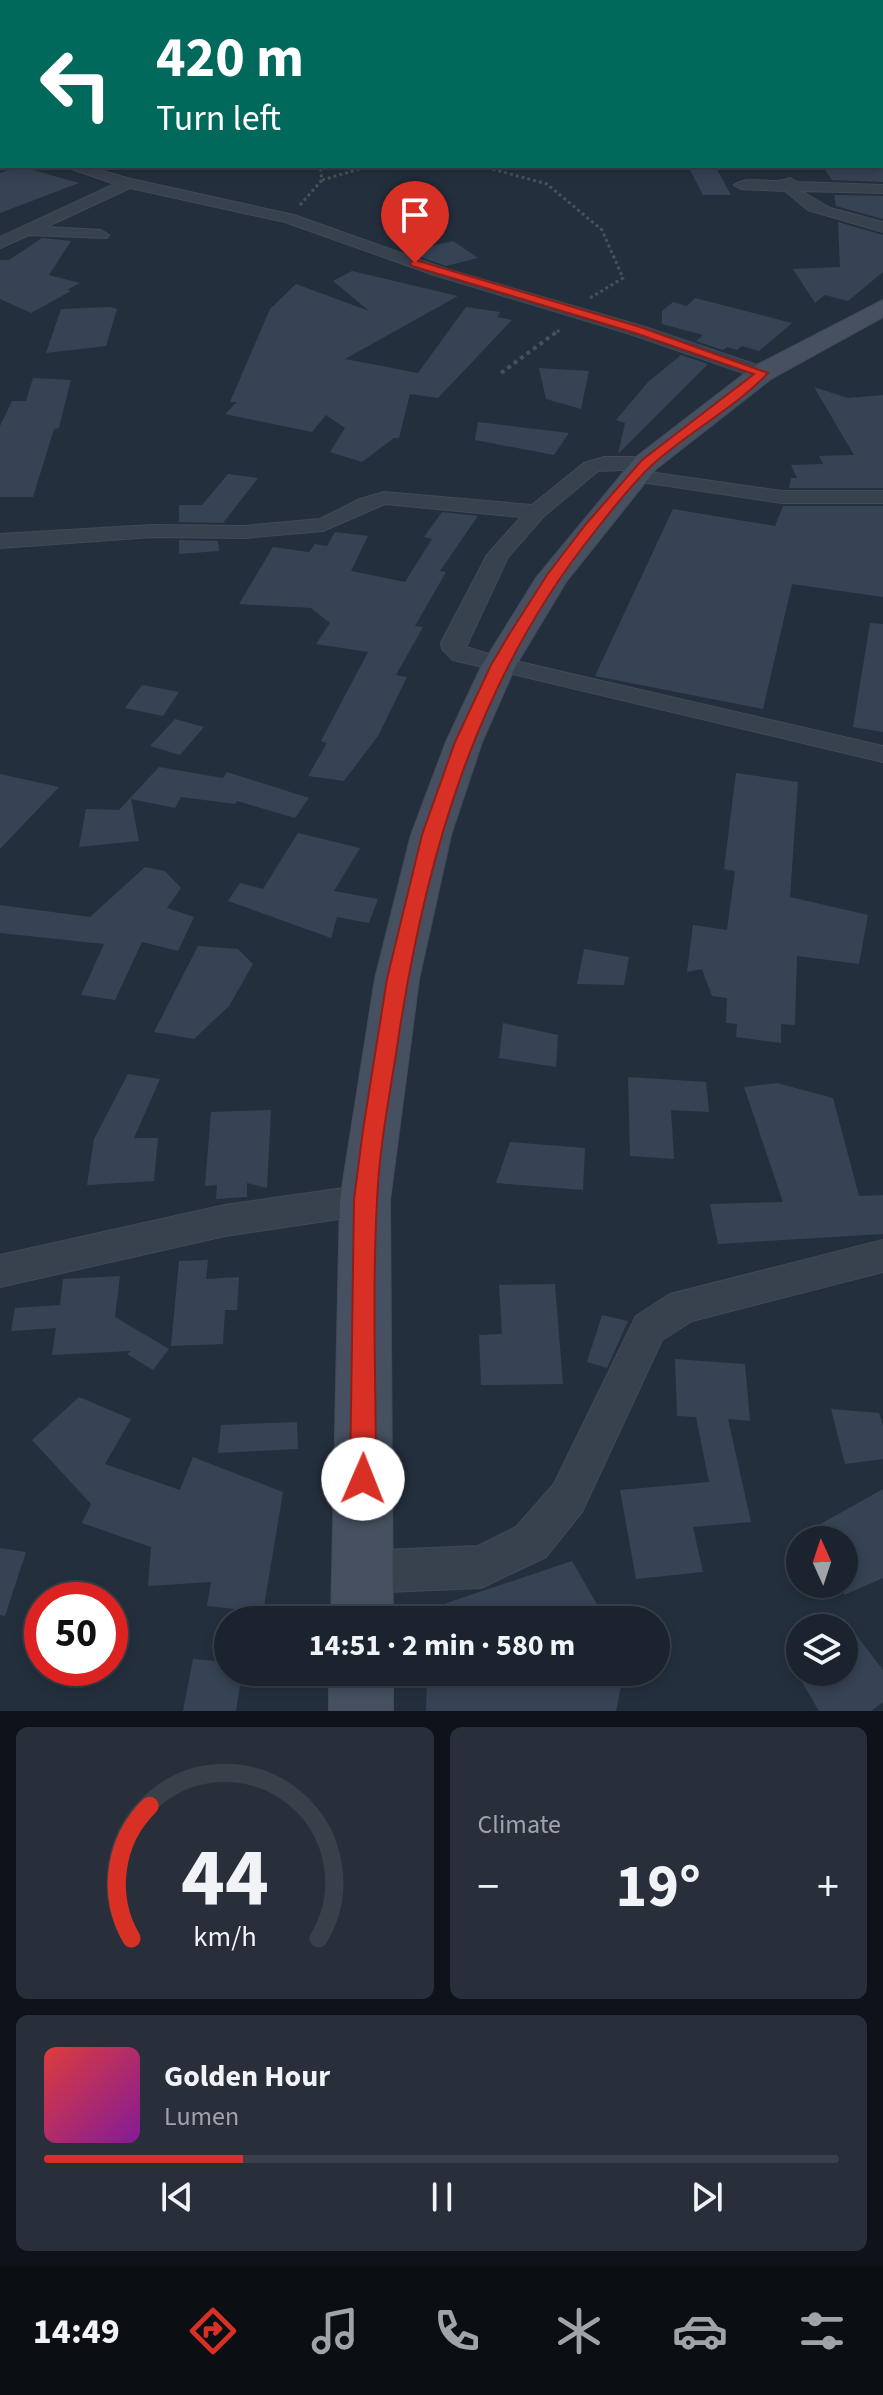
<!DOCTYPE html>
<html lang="en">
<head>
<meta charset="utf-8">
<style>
  :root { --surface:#1b232e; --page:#282f3a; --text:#f1f3f6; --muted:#a0a4aa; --line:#39404a; --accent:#d93025 }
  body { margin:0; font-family:"Source Sans 3",sans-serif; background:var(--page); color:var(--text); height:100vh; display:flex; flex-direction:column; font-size:30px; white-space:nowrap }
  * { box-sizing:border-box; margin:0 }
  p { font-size:26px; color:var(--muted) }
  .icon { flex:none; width:44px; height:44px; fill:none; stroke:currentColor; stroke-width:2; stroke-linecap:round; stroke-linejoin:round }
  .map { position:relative; height:1711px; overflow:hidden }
  .side { display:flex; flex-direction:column; gap:16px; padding:16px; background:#0f1319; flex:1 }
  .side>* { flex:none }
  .guide { position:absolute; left:0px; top:0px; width:884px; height:168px; box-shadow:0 4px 12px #0003,0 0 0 2px var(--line); background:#00695c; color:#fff; overflow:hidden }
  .needle { width:52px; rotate:357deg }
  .tools { position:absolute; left:786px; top:1526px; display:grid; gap:16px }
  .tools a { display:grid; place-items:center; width:72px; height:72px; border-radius:50%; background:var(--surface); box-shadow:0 4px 12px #0003,0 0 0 2px var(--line); font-size:40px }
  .speed { position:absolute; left:24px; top:1582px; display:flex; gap:16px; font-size:40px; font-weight:700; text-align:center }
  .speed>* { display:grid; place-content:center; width:104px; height:104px; border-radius:50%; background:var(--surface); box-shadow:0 4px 12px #0003,0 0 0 2px var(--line); line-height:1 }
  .speed .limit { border:12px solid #d22; background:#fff; color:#111 }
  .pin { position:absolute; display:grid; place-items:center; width:68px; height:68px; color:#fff; margin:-82px -34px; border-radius:50% 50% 50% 0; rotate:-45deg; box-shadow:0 0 8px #0007 }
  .pin .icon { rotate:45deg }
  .me { position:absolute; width:88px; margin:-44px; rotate:1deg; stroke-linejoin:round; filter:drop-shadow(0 0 6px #0008) }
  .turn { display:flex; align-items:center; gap:28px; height:168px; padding:0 24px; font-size:36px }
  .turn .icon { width:104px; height:104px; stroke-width:2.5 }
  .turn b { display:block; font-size:56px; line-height:68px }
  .big { font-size:60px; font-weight:700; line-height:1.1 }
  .side .card { flex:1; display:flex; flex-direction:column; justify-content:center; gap:12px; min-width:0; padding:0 28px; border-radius:12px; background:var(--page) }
  .side .dial { align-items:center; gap:0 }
  .dial svg { height:208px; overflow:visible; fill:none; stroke:var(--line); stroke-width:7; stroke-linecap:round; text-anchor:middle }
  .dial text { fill:var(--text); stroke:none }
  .song { display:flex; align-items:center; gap:24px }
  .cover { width:96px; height:96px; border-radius:12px; background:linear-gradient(135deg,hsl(0 70% 55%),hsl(290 70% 35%)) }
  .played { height:8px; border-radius:4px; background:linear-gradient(90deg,var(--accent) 25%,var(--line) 25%) }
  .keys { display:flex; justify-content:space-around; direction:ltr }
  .heat { display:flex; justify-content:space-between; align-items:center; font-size:44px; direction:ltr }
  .side .tiles { flex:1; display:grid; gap:16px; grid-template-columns:1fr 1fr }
  .card:last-child { grid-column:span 2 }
  .trip { position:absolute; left:214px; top:1606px; width:456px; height:80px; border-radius:40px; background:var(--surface); box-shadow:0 4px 12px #0003,0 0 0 2px var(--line); font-weight:700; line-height:80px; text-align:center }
  .dock { display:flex; height:128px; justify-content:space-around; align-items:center; background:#0b0e12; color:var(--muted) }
  .dock .icon { width:56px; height:56px }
  .dock .active { color:var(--accent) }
  .dock b { font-size:36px; color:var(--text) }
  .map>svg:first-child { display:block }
  .building { fill:#364354 }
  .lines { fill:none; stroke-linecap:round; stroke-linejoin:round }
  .street-casing { stroke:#414a57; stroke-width:2 }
  .secondary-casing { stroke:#414a57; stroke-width:2 }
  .path-far1 { stroke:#3f5557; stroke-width:3; stroke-dasharray:3 3; stroke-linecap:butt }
  .path { stroke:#3f5557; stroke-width:4; stroke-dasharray:4 4; stroke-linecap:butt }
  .street { fill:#38414e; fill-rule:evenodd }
  .secondary { fill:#465061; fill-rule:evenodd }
  .route { fill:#d93025; stroke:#8d1f18; stroke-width:2 }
</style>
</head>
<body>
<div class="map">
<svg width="883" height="1711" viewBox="0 0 883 1711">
  <rect width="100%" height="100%" fill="#242f3e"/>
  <path class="building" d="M19 166 79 183 0 213V173Z
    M688 166H715L731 195H703Z
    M822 166H883V182L832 180Z
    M834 195 883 196V219L836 206Z
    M838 222 883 235V272L848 301 825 295 815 303 793 269 840 267Z
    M42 238 71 241 49 275 80 283 67 290 71 291 31 313 0 299V260H9Z
    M453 241 478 258 446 266 407 252Z
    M352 271 458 296 345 359 418 373 466 307 500 312 497 317 512 320 438 398 410 394 399 438H394L362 462 330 452 345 428 326 415 312 432 225 414 237 402H230L270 309 296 284 369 311 333 281Z
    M695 298 792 323 759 351 742 346 737 350 727 347 723 350 696 341 703 335 662 324V311L673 302 687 306Z
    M110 307 117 309 106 346 46 353 61 309Z
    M681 355 708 364 618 454 625 423 616 420 648 382Z
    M539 368 589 371 581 409 546 399Z
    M33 378 71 380 59 428 54 429 33 497H0V426L12 401H26Z
    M814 387 848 398 883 395V488H789L791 478H797L791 465 823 464 819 456 854 455Z
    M478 422 569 433 554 455 475 440Z
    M228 474 258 478 223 523 179 522V505H202Z
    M783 506H883V597L792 584 763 709 595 676 673 509 775 526Z
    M442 512 478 516 440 571 446 572 415 626 423 627 396 675 407 677 378 736 344 781 308 776 327 743 321 741 368 652 316 644 330 623 311 608 239 604 273 547 309 552 315 544 327 546 335 532 368 536 351 571 405 582 432 539 424 537Z
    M179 540 218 541 219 551 179 554Z
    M870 623 883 624V732L853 727Z
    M142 685 179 692 163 716 125 708Z
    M175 719 204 727 180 755 150 746Z
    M159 767 223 778 227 772 309 798 295 818 237 801 235 804 181 797 175 808 131 799 139 841 79 847 86 809 119 810Z
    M736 773 798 782 790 897 868 915 859 964 797 956 795 1025 781 1024V1043L736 1037 737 1024 726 1023 727 998 712 996 702 969 687 972 693 925 727 930 735 871 724 869Z
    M0 774 59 787 0 849Z
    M298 833 360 848 334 891 378 899 369 923 337 917 331 938 228 901 240 883 263 889Z
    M145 867 165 871 181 888 167 908 194 917 178 951 142 942 115 1000 81 995 104 944 0 933V905L90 917Z
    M198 946 238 949 253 964 229 1006 194 1039 154 1032Z
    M584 949 629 957 624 985 577 984Z
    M503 1023 558 1035 556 1067 499 1058Z
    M128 1074 160 1079 134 1138H158L154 1181 87 1185 94 1139Z
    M628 1077 706 1082 709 1112 671 1110 674 1159 630 1156Z
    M777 1083 833 1098 859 1196 883 1195V1234L718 1244 710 1204 783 1202 744 1087Z
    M271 1110 267 1188 247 1183V1197L216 1199 217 1185 205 1186 211 1112Z
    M510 1142 585 1148 583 1190 496 1183Z
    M208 1260 206 1279 239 1277 237 1310H225L223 1344 171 1346 179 1261Z
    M120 1276 115 1317 169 1349 153 1370 127 1354 131 1351 52 1355 56 1328 11 1331 15 1308 60 1305 63 1279Z
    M555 1284 563 1384 481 1385 479 1335 502 1334 499 1285Z
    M602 1315 628 1321 607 1368 587 1362Z
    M675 1359 745 1364 750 1421 728 1419 751 1522 693 1527 703 1572 636 1579 620 1490 709 1482 696 1417 677 1416Z
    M79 1397 131 1419 105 1464 180 1490 193 1457 283 1492 263 1612 207 1606 211 1582 148 1586 151 1547 82 1523 91 1504 32 1440Z
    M831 1409 879 1413 883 1425V1459L845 1464Z
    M297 1422 298 1449 218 1453 221 1425Z
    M883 1489V1578L844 1595V1540H792Z
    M0 1548 26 1552 5 1616 0 1615Z
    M572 1561 606 1620H408V1616Z
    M844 1619 883 1670V1702L871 1711H819L796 1672H844Z
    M193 1659 228 1662V1672H242L236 1711H183Z
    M427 1672H624L616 1711H426Z"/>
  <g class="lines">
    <g class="street-casing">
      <path id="street" d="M873 0H883V5L882 2Z
        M0 19H2V25H0Z
        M0 57H2V65H0Z
        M0 150H2L0 159Z
        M63 166H85L131 179 294 215 446 269 642 326 769 369 771 373 769 377H755L630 334 434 275 285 222 130 188 46 227 101 230 109 235 107 238 29 235 0 248V237L115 184Z
        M790 178 797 182 883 185V193L801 191 830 208 883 222V232L808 210 785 191 741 189 734 185C749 174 773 186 790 178Z
        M604 457H646L656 463 646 469 598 471 544 516 508 557 466 647 502 658 883 746V762L453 660 442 649 441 643 487 555 521 517 385 504 323 531 244 538 152 537 0 548V534L152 525 244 526 320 519 360 499 384 492 532 505 584 463Z
        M635 470 782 491H883V503H782L628 480 625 476Z
        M365 1185 377 1189 382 1200 377 1211 365 1215 225 1236 0 1287V1255L225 1205Z
        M883 1240V1272L692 1321 662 1340 582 1512 546 1557 481 1588 362 1593 347 1587 341 1572 347 1557 362 1551 478 1546 516 1527 554 1484 636 1316 670 1294Z"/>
    </g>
    <g class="secondary-casing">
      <path id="secondary" d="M883 300V317L771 379 656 469 566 582 516 665 482 742 451 835 419 979 390 1200 393 1620H331L340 1200 375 979 411 835 446 742 482 665 536 578 636 457 753 367Z
        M329 1672H393V1711H329Z"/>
    </g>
    <path class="path-far1" d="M481 166 547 184 602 230 623 278 590 298
      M322 180 370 166
      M300 205 322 180 320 166
      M557 332 561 329"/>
    <path class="path" d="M501 373 559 330"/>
    <use href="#street" class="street"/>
    <use href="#secondary" class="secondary"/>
  </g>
  <path class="route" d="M415 260 640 327 768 373C735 408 688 432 652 465 632 484 613 508 596 530 474 681 423 866 396 1054 388 1103 379 1152 377 1201 372 1294 376 1387 376 1479L372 1489 363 1493 354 1489 350 1479 354 1200 363 1130 387 979 422 835 455 742 491 665 510 633 547 575 586 524 642 460 754 374 632 332 412 266 410 263Z"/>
</svg>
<div class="tools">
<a><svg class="needle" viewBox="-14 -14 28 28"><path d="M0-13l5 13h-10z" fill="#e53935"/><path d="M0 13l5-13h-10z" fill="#a0a4aa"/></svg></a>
<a><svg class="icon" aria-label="layers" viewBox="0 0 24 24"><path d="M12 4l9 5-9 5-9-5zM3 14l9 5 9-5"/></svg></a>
</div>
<div class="speed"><div class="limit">50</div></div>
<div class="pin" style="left:415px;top:263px;background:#d93025"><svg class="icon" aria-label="arrive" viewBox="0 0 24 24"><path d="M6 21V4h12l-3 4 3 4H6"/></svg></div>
<svg class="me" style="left:363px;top:1479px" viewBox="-20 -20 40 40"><circle r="19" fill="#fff"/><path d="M0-13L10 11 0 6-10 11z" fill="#d93025"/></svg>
<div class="trip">14:51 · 2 min · 580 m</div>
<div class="guide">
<div class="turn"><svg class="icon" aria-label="left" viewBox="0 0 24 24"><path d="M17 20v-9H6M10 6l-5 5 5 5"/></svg><div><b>420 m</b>Turn left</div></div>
</div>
</div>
<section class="side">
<div class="tiles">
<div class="card dial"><svg viewBox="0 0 100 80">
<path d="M14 69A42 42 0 1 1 86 69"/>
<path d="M14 69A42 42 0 0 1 21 18" stroke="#d93025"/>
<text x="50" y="56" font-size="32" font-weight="700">44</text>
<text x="50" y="72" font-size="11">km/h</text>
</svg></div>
<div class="card"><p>Climate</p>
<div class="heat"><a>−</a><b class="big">19°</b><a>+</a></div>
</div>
<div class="card">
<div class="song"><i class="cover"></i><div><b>Golden Hour</b><p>Lumen</p></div></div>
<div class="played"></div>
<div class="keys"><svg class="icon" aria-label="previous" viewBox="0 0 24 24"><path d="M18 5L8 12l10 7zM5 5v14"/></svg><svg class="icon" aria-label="pause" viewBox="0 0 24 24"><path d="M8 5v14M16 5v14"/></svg><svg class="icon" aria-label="next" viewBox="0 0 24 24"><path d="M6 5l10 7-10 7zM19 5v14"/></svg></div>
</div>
</div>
</section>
<nav class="dock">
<b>14:49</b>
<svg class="icon active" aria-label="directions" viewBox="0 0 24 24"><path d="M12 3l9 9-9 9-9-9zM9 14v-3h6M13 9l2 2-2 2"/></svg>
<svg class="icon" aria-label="music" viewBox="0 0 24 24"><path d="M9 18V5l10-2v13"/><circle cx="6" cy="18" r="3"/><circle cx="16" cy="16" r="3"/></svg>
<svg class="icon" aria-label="phone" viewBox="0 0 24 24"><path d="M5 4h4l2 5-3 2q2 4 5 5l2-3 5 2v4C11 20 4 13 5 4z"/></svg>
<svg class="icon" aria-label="climate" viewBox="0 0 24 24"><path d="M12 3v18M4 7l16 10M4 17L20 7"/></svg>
<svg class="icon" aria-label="car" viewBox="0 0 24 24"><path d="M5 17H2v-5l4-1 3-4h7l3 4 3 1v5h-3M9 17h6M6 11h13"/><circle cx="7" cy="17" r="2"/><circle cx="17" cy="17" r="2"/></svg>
<svg class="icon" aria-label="filters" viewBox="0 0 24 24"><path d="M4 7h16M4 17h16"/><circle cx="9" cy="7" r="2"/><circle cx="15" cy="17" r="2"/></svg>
</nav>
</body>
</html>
